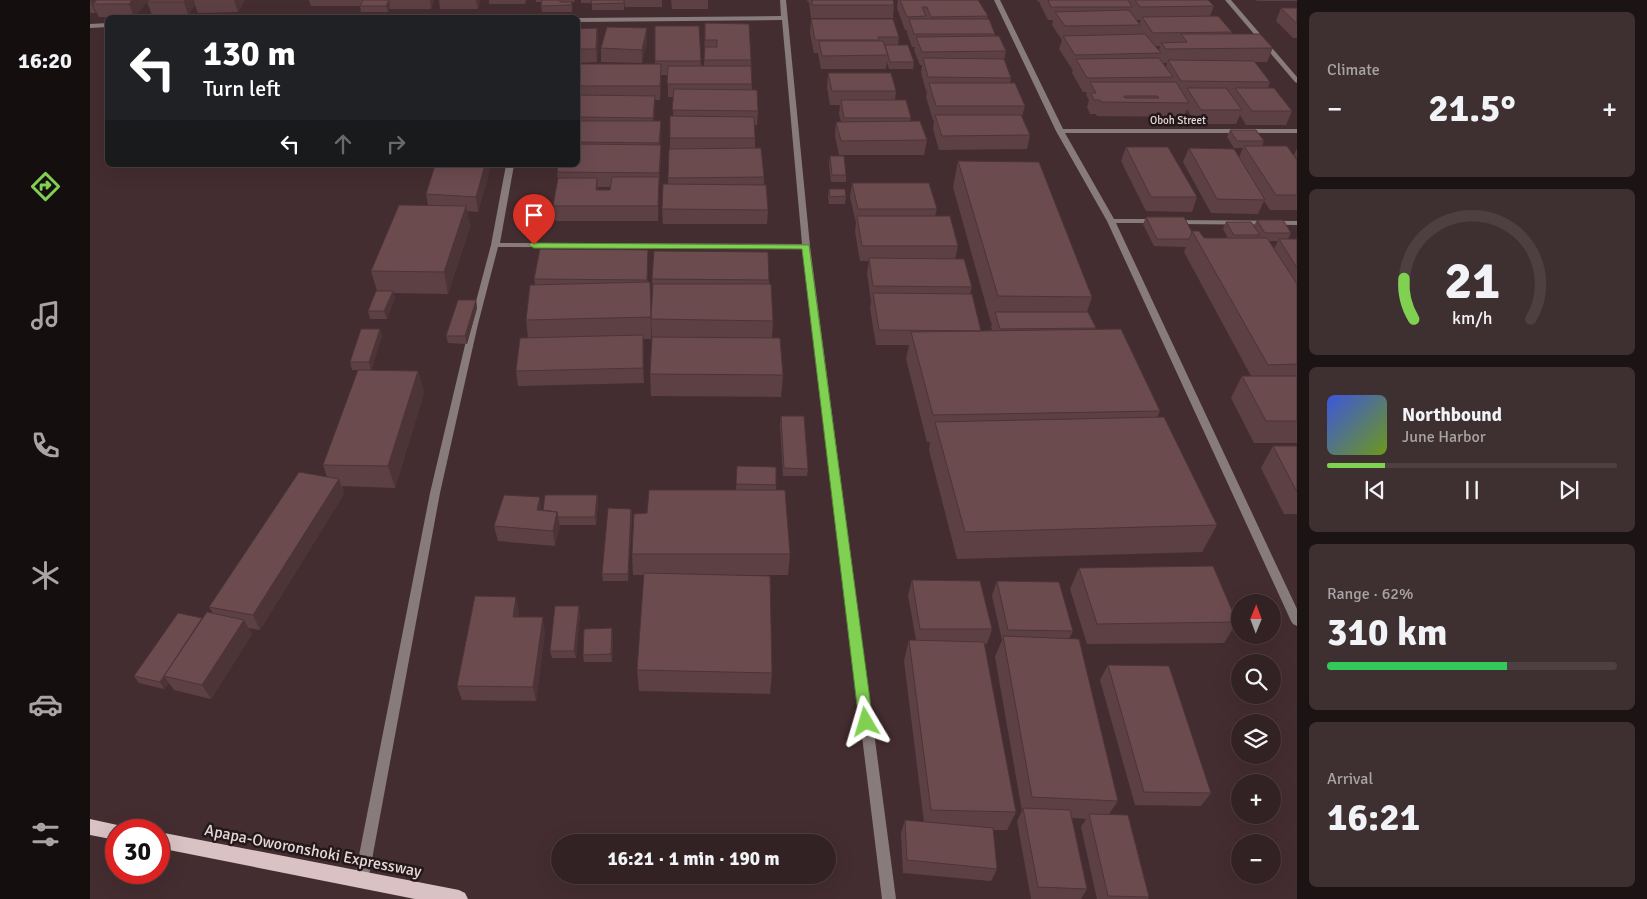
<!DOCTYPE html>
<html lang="en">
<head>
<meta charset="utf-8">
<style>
  :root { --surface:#332224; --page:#3e2f31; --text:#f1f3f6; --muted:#a9a4a6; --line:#4e3f41; --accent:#80d051 }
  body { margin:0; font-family:Signika,sans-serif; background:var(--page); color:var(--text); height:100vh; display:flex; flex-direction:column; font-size:19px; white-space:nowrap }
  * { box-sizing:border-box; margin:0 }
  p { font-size:16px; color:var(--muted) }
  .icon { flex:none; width:28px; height:28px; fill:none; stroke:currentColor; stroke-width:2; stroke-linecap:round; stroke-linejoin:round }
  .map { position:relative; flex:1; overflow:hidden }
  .details { display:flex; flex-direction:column; gap:12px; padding:12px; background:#1c1314; width:350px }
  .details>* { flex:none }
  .banner { position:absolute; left:15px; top:15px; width:475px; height:152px; border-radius:8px; box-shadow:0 5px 20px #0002,0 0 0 1px var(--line); background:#202124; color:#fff; overflow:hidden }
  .needle { width:32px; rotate:1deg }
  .buttons { position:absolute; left:1141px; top:594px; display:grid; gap:10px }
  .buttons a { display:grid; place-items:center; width:50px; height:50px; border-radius:50%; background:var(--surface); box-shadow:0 5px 20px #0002,0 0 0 1px var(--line); font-size:25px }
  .speed { position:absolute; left:15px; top:819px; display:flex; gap:10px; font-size:25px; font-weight:700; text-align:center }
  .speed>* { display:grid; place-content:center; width:65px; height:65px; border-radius:50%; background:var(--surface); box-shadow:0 5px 20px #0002,0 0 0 1px var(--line); line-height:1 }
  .speed .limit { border:8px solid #d22; background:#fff; color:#111 }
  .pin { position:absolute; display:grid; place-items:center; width:42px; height:42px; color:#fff; margin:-51px -21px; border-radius:50% 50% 50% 0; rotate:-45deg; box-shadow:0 0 5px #0007 }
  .pin .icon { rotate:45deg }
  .me { position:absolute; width:55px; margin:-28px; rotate:353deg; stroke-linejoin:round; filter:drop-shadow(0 0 4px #0008) }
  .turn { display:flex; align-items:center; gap:18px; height:105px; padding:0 15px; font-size:22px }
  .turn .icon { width:65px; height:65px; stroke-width:2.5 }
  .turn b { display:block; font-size:35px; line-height:42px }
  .lanes { display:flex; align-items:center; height:48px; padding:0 15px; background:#0003; justify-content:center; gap:25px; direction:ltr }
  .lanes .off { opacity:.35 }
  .big { font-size:38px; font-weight:700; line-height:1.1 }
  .details .tile { flex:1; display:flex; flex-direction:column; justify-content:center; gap:8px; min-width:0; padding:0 18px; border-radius:8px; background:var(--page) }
  .details .dial { align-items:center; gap:0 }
  .dial svg { height:130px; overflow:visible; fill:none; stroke:var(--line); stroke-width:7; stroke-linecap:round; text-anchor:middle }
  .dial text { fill:var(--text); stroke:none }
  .song { display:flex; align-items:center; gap:15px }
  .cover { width:60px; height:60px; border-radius:8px; background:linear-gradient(135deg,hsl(230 70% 55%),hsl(80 70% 35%)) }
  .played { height:5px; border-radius:2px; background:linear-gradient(90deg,var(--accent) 20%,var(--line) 20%) }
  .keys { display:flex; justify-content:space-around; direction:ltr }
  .heat { display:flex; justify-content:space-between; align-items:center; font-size:28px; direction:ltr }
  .charge { height:8px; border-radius:4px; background:linear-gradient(90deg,#34c759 62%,var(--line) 0) }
  .trip { position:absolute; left:461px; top:834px; width:285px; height:50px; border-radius:25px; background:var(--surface); box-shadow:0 5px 20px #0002,0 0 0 1px var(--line); font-weight:700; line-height:50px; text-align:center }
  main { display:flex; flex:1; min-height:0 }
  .menu { display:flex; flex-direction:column; width:90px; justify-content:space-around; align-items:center; background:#140e0e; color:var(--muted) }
  .menu .icon { width:35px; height:35px }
  .menu .current { color:var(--accent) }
  .menu b { font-size:22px; color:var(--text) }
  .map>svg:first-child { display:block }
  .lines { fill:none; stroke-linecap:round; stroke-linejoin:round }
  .minor { fill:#877b7c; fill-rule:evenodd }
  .primary { fill:#dac1c4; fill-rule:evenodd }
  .wall { fill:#5d4044; fill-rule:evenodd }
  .shaded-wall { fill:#4c3437 }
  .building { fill:#6c4b4f; stroke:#4c3437; fill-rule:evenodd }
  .route { fill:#80d051; stroke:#538735 }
  .labels { text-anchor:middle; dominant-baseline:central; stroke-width:5; stroke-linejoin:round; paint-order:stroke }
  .far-street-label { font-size:11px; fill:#e7d7d9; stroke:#23181a }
  .near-street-label { font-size:16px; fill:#e7d7d9; stroke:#23181a }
</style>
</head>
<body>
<main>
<nav class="menu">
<b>16:20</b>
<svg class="icon current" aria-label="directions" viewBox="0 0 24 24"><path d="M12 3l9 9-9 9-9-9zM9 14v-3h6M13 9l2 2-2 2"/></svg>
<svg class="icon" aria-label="music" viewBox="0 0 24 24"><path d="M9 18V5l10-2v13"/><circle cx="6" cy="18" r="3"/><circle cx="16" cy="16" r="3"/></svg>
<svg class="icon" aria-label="phone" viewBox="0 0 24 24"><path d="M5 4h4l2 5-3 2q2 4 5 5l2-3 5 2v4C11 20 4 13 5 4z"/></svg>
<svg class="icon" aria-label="climate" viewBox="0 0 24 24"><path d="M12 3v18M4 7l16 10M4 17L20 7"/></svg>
<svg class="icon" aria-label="car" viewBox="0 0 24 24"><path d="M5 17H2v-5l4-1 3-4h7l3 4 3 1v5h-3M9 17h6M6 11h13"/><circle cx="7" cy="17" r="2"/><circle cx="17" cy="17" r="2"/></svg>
<svg class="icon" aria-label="filters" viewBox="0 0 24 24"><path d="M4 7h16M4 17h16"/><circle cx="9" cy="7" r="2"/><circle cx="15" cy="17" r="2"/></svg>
</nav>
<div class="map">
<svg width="1207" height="899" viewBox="0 0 1207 899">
  <rect width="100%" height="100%" fill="#442d30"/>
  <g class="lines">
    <path class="minor" d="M690 0H696L720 246 806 899H792L712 248 408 247 388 324 350 493 278 881 276 886 271 888 266 886 264 881 340 493 380 324 401 245 416 165H424L410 243 712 244 692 20 488 22V18L691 16Z
      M904 0H910L973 129H1207V133H975L1024 219H1067L1071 221 1067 223H1026L1207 609V626L1203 624 1201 621 1017 221 966 131Z
      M1135 0H1141L1207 77V83L1205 82Z
      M18 23V27L0 28V24Z
      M1081 220 1207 221V225L1084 224H1081Z"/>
    <path class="primary" d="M0 819 32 826 34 830H26V840L0 835Z
      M69 832 369 890 375 893 378 899H325L69 848Z"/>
  </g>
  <path class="wall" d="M0 0H59L44 17H9L6 11 5 13H0Z
    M59 0H155L148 12 108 13 105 5 98 15H62L57 2Z
    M219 0H344L341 9H300V7L298 12H271L270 6H221Z
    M349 0H390L388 9H350Z
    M399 0H436L435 4H399Z
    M446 0H485L484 2H471H482V12H452L451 6 452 2H446Z
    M491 0H534V10H502V3H491Z
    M534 0H572V7H535Z
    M581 0H618V9H582Z
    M717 0H803L804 5 803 18H721L719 2H718Z
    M808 0H888L898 16 897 19 905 34V36L916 51 914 60 921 78 920 83 935 106 932 116 940 135 937 149 849 150 843 129 844 120H843L836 97 837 91H836L831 72 832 65H830L824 50 825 47H822L817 33V30H815L807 8Z
    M947 0H1118L1124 6 1120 16 1142 32 1141 34 1183 48 1177 62H1165L1180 82 1178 88 1202 111 1196 125H1156L1150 115 1146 124H1106L1097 109 1094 117 1007 116 1006 114H1000L997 107 999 100 996 95 997 92H993L982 73 983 69H982L969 49 972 40 962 25 963 20H958L950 4V2H948ZM1046 20H1051L1049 24ZM1065 46H1070L1069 50ZM1073 63H1077L1076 67Z
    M1166 0H1207V1H1167Z
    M1191 8H1207V38H1203L1186 21Z
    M721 19 809 37 808 45 824 62 823 69H799L797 62 796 69H731L728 53H724L720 33Z
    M615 23 661 60 662 90 668 111 667 125H665V148L674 177V185L678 210 677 224H573L572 209 578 184 579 149H580V138L583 116 584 97H578V75H571L570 100H565V110L564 121 571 135 570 145H571V159L569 188 568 221H465L463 206 468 180 467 172 488 165V64H565V26H609L611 66H614ZM508 187H521L520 190H508Z
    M507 28 508 42 507 62 488 63V29Z
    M557 28V42L552 63 511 62V48Z
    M738 73 806 91 805 100 821 118 820 121 837 140 834 155H749L745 136 746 122H751L749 114 750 105H740L737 87Z
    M1140 130 1174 141 1172 146 1204 155 1207 148V210H1180L1174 201 1168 214 1121 213 1093 162 1099 148 1149 157 1153 148H1144L1137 137Z
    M1036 147 1107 197 1102 212 1056 211 1031 161Z
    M740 156 756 175V182H741L739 163Z
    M868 161 1002 297 997 312 1006 328 1005 329 1070 411 1067 417 1127 525 1112 552 867 559 839 450 840 442H837L816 359 819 345H786L780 308 781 301 777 273 779 261H770L765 231 766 223 760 197 762 183 847 209 845 216 868 246 865 259 882 287 880 294 891 331 902 330 901 327 902 323H901L863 187Z
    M401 165 388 212 377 211 380 227 358 294 303 293 305 298 297 319H280L278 311 287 291 281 271 338 205 336 194Z
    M739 189 756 196 755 204H739L738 196Z
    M1056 217 1102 232V231L1114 238H1138L1133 229 1136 222 1164 226 1167 220 1201 233 1198 239H1207V443H1164L1141 398 1152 376H1161L1094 252 1096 247 1064 246 1053 224ZM1179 241H1188L1184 249Z
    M558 265V282H560L561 339H553L554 383 428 386 426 371 438 338 436 320 445 285 444 279Z
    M562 279 679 280 683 321 682 338 693 375 691 397 561 396 560 374 562 340 561 319 563 293Z
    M386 300 387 308 377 344 358 343 356 336Z
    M290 329 292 336 281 370H262L260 362Z
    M328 371 334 393 305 488 252 486 254 494 170 630 158 628 162 634 121 699 84 690 79 683 74 689 49 683 44 676 112 619 123 613 119 607 237 477 233 465Z
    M691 416 718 469 717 476H693L690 424Z
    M1183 446H1207V514H1194L1171 468Z
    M647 466 686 485V490L700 554 698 575H642L682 673 680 694 549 691 547 670 554 575H543L542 554 557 513 646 490Z
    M507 495 508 503 506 525H469L465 546 408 541 404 526 452 510Z
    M541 509 542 516 538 581H513L512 574Z
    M989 568 1147 622 1134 643 997 644 980 589Z
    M822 580 902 629 897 644H894L926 812 917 830H903L907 869 901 881 813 873 811 833 815 820 834 822 814 661 819 640H826L818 595Z
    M907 581 983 631 979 639 1028 801 1019 814 1059 897 1058 899H1007L991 827 996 819 982 818 997 889 991 899H941L927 821 932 811 905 657 912 640 902 596Z
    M429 611 428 617 455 632 446 701 372 700 367 686Z
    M490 613 486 658H462L460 651Z
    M523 636 522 662H494L493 655Z
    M1018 665 1121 793 1111 806 1045 805 1010 680Z"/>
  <path class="shaded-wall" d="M0 0H16L3 4 6 11 5 13Z
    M42 0H59L44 17 39 4Z
    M95 0H107H104L105 5 98 15 94 2Z
    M144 0H155L148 12Z
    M299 0 300 7 298 12 296 6Z
    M340 0H344L341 9Z
    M386 0H390L388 9Z
    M507 28 508 42 507 62 506 49Z
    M557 28V42L552 63V50Z
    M571 64V77L570 100V86Z
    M565 96V110L563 132V118Z
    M571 121V135L569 157V143Z
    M571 145V159L569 188V173Z
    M395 165H401L388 212 386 197Z
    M569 177V192L568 221V206Z
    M507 178 508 192 506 190Z
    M376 206 380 227 358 294 354 272Z
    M558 250V295L557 280Z
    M303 291 305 298 297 319 294 311Z
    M386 300 387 308 377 344 375 336Z
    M290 329 292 336 281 370 279 362Z
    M553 335 554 350V383L553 368Z
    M328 371 334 393 305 488 298 466Z
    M249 479 254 494 170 630 163 615Z
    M507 495 508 503 506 525 505 517Z
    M450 497 452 512 447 510Z
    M541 509 542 516 538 581V574Z
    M467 512 470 527 465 546 463 531Z
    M426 597 429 611 426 632 423 617Z
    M489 606 490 613 486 658 484 651Z
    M453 617 455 632 446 701 443 687Z
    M112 618 74 676 79 683 74 689 70 682Z
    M154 620 162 634 121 699 112 685Z
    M522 628 523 636 522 662 521 654Z"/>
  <path class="building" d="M7 0H42L39 4H3Z
    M59 0H95L94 2H57Z
    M273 0H299L296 6H270Z
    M452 0H470V2H482L481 5 451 6Z
    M502 0H534V3L501 4Z
    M722 0H803L804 5H722Z
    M810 0H888L898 16 841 17 837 7H832L836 16 817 17Z
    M958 0H1038L1042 7H961Z
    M1045 0H1118L1124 6 1050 7Z
    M1191 8H1207V24Z
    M1039 10 1050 25 975 26 965 12Z
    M1128 16 1142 32 1063 33 1052 17Z
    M721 19H803L809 37H788L789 40H725Z
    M819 19H899L905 34H824Z
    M615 23 659 24 661 60H614L615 47H627V40H615Z
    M565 26H609L611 61H565Z
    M517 27 557 28 552 50 511 48Z
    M507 28 506 49H488V29Z
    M1055 34 1071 53 985 55 973 36Z
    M1091 34H1170L1183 48 1076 49 1071 43 1097 42Z
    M909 36 916 51 832 52 826 37Z
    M729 41H793L798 55 732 56Z
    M795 45H818L824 62H800Z
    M833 58 914 59 921 78 838 77Z
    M1069 58 1083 77 997 78 986 59Z
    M1078 60 1164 61 1180 82 1091 81Z
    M488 64H571L570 86H488Z
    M578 66H661L662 84H577Z
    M738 73H801L806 91H742Z
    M1000 82H1086L1099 103 1011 102 1010 100H1004L1001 93H1006ZM1034 96H1067L1069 98H1035Z
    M839 83H925L935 106H846Z
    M1097 88H1136L1152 110H1111Z
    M1145 88H1184L1202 111H1162Z
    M584 89 667 90 668 111 582 110Z
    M488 95 565 96 563 118 488 117Z
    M751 100H816L821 118H754Z
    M845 115H931L940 135 852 136Z
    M580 116 664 117 665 138H580Z
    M488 121H571L569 143 488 142Z
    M830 121 837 140 751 141 746 122Z
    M1140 130H1166L1174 141H1147Z
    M488 144 571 145 569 173 467 172 468 165H488Z
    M1154 146H1197L1207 160V195H1186Z
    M1036 147H1078L1107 197H1061Z
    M671 148 674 177 578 178 579 149Z
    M1099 148 1144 149 1175 200 1127 199Z
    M740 156H754L756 175H742Z
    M868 161 949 162 1002 297 908 296Z
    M345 165H395L386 197 336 194Z
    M522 177H569L568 206H463L468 178H507L506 190H520Z
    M762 183H839L847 209H768Z
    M573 184 676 185 678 210 572 209Z
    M739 189H755L756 196 740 197Z
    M309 205 376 206 354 272 281 271Z
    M767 216H860L868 246H772Z
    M1056 217H1094L1102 232 1099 239H1067Z
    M1167 220H1193L1201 233H1175Z
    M1136 222H1161L1170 235H1144Z
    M1102 231H1109L1114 238H1177L1207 284V364L1178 365Z
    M1189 239H1207V268Z
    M450 249 558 250 557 280 444 279Z
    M564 251 678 252 679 280 562 279Z
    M779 258 874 259 882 287 783 286Z
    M560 282 561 317 436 320 440 285Z
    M563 284H681L683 321 561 319Z
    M286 291H303L294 311H278Z
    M783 293 882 294 891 331 789 330Z
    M368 300H386L375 336H356Z
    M905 312H998L1006 328 910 329Z
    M271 329H290L279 362H260Z
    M1031 329 1070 411 843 415 821 332Z
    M553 335V368L426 371 430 338Z
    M562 337 690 338 693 375 560 374Z
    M268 370 328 371 298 466 233 465Z
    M1152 376H1207V421H1176Z
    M691 416H714L718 469 694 468Z
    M1074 417 1127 525 875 532 845 422Z
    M1183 446H1207V492Z
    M647 466 686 467V485L646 484Z
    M209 472 249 479 163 615 119 607Z
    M559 490H695L700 554H542L544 514 557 513Z
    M414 495 450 497 447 510 467 512 463 531 404 526Z
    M455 495H507L505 517H468L467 512 453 510Z
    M518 508 541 509 538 574H512Z
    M1123 566 1147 622 1007 624 989 568Z
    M554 573 680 576 682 673 547 670Z
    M822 580 890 581 902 629H830Z
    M907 581 969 582 983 631 918 630Z
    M385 596 426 597 423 617H453L443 687 367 686Z
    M465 606H489L484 651H460Z
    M117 612 154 620 112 685 74 676Z
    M88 613 112 618 70 682 44 676Z
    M522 628 521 654 493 655 494 629Z
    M913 636 989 639 1028 801 942 797Z
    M819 640 894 642 926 812 841 810Z
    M1018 665 1079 666 1121 793 1054 792Z
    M933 808 980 810 997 889 948 887Z
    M999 814 1038 815 1059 897 1018 896Z
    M815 820 903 828 907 869 817 860Z"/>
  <path class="route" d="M441 243 719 245 783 722 781 726 776 728 771 726 769 722 712 249 444 248 439 245Z"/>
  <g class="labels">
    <g class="far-street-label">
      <text x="1088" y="120">Oboh Street</text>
    </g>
    <g class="near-street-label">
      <text transform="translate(223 851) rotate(11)">Apapa-Oworonshoki Expressway</text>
    </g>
  </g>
</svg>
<div class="buttons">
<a><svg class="needle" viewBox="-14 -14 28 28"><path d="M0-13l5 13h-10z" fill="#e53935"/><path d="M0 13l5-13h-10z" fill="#a9a4a6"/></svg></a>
<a><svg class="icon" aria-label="search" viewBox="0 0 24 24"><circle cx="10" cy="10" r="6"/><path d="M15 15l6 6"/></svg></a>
<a><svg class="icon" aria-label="layers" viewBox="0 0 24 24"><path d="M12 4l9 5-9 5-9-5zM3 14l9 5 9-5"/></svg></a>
<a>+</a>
<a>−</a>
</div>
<div class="speed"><div class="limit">30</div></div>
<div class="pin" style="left:444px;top:245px;background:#d93025"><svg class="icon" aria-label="arrive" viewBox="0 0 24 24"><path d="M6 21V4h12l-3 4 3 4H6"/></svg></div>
<svg class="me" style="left:776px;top:722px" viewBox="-20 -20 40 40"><path d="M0-17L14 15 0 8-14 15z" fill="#80d051" stroke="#fff" stroke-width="4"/></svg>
<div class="trip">16:21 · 1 min · 190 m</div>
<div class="banner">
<div class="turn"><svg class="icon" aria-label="left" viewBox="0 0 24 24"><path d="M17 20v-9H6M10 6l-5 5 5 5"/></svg><div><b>130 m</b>Turn left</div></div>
<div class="lanes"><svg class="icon" aria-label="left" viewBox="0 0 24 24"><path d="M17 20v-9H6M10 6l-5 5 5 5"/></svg><svg class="icon off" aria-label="ahead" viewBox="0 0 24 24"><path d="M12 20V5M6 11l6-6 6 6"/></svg><svg class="icon off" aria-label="right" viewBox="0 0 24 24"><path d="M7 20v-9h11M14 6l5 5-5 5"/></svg></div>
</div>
</div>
<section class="details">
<div class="tile"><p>Climate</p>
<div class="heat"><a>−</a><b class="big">21.5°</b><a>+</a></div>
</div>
<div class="tile dial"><svg viewBox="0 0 100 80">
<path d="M14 69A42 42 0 1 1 86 69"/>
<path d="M14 69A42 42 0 0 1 8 44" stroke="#80d051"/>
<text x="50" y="56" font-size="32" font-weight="700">21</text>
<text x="50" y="72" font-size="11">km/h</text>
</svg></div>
<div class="tile">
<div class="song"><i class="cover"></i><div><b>Northbound</b><p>June Harbor</p></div></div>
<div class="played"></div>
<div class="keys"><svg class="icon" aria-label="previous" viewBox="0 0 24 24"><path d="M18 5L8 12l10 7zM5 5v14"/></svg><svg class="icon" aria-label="pause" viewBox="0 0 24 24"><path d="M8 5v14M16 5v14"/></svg><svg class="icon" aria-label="next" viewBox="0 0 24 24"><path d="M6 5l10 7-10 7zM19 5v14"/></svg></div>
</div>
<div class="tile"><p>Range · 62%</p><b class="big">310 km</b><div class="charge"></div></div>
<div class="tile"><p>Arrival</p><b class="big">16:21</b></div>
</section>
</main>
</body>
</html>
